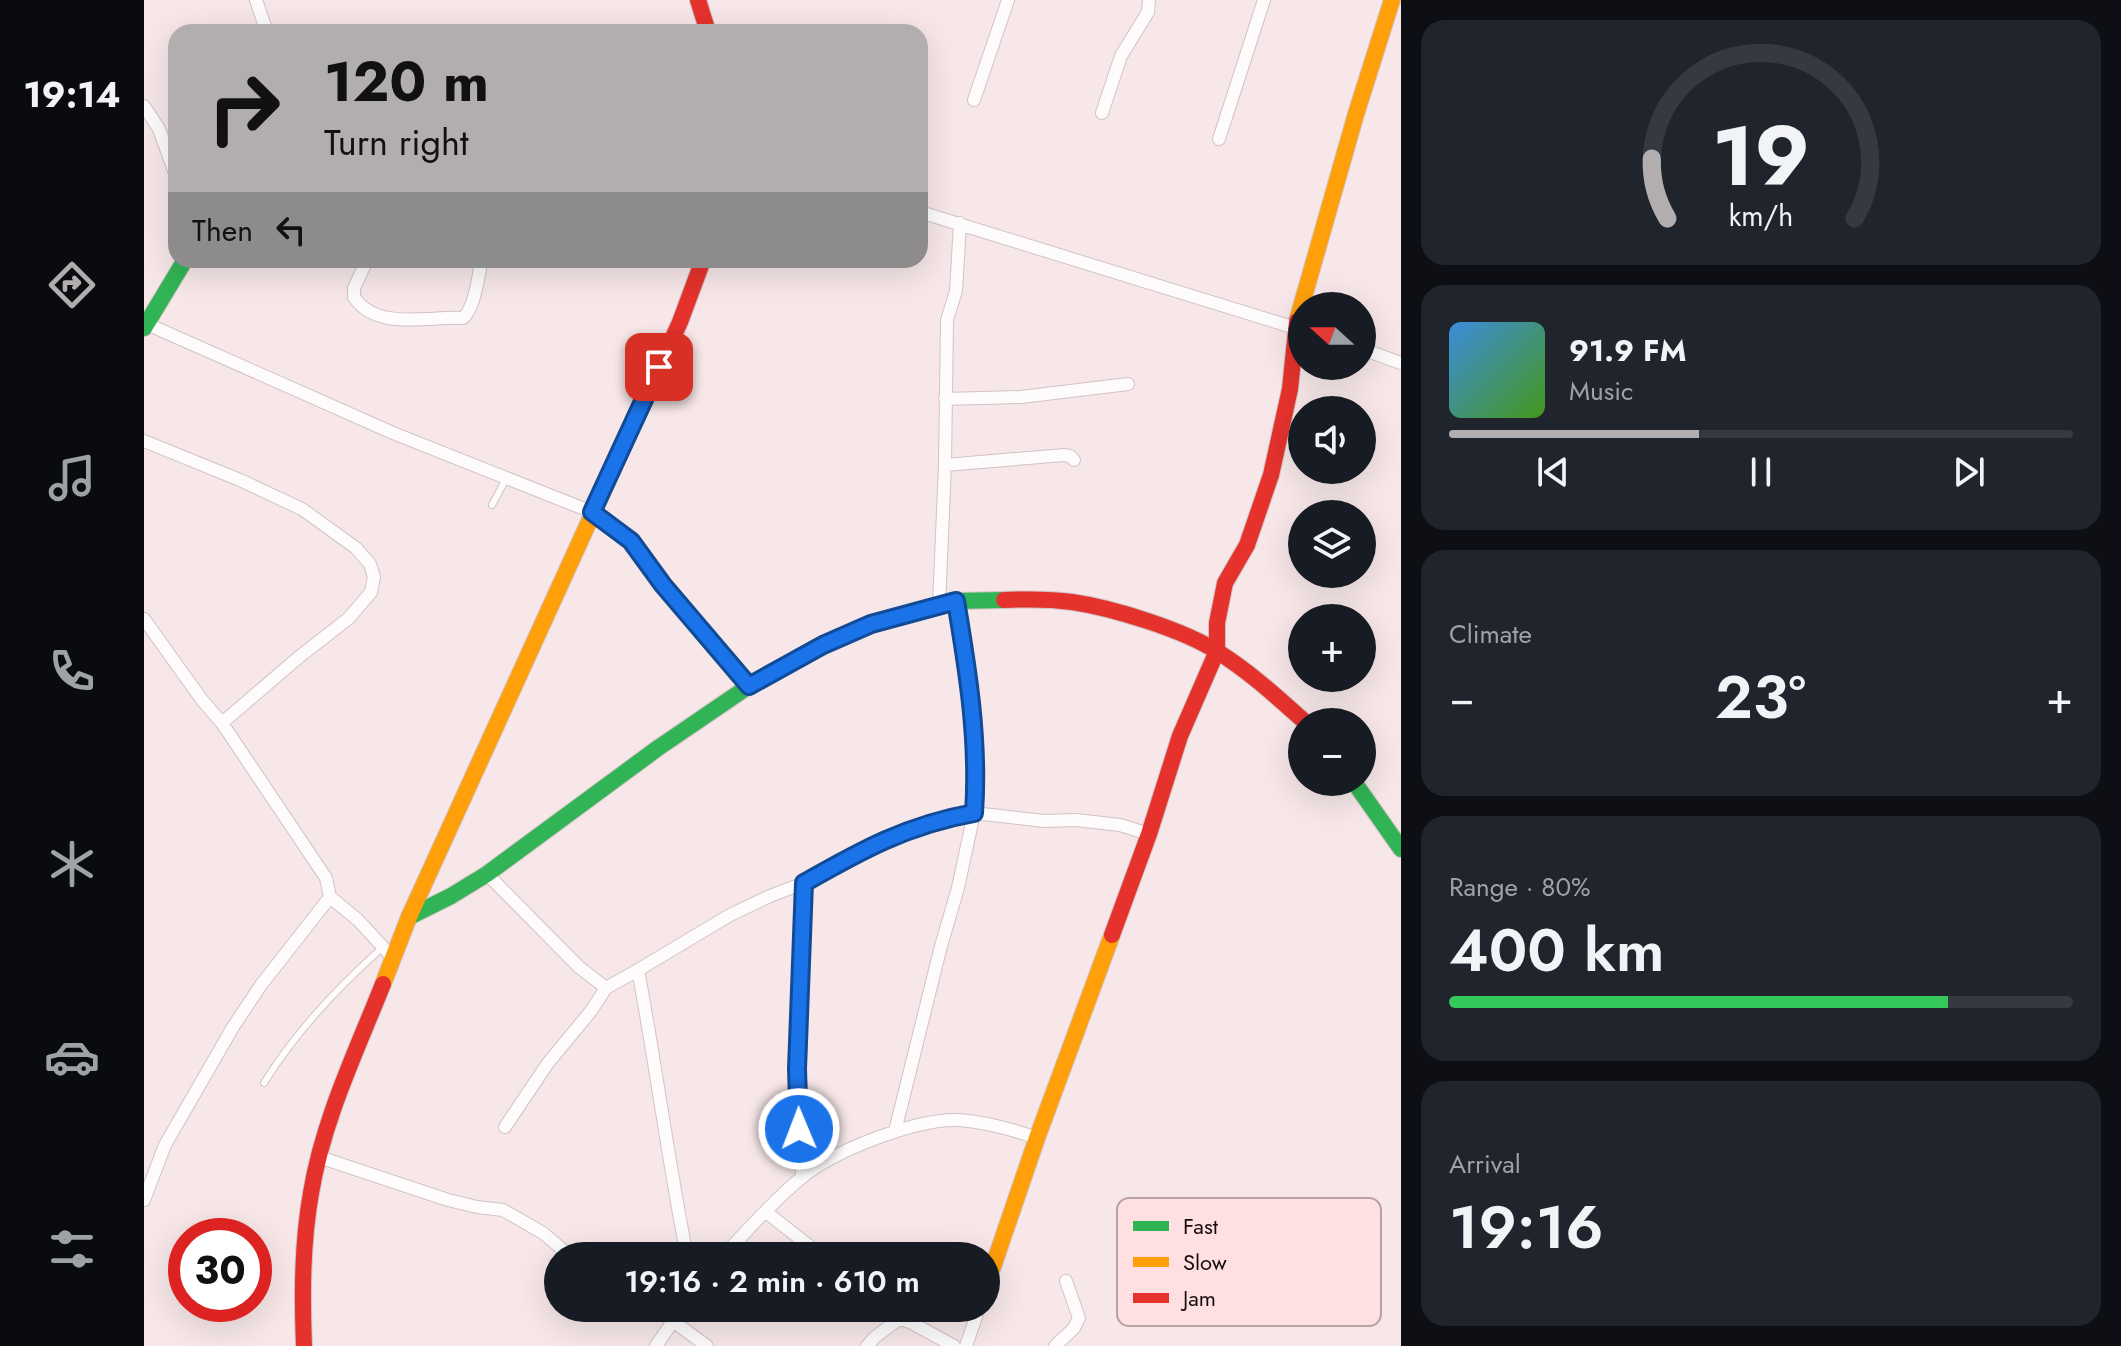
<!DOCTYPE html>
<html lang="en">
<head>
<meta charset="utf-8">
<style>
  :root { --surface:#171b24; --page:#20242c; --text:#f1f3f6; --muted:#9ea1a6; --line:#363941; --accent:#b2aeb0 }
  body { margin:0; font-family:Jost,sans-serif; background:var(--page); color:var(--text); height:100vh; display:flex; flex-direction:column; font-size:30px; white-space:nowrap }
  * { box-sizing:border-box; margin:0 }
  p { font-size:26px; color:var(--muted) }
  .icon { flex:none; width:44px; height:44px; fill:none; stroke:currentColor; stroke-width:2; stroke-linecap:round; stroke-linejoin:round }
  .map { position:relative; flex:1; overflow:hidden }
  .panel { display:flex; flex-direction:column; gap:20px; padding:20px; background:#0d0f14; width:720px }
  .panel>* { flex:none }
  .hud { position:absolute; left:24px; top:24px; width:760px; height:244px; border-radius:24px; box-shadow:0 8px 32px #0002; background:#b2aeb0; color:#111; overflow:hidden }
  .needle { width:52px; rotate:291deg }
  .buttons { position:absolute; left:1144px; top:292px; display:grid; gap:16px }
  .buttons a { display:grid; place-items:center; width:88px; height:88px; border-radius:50%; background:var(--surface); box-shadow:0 8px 32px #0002; font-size:40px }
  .speed { position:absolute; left:24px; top:1218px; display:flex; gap:16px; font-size:40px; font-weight:700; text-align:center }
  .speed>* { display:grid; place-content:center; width:104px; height:104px; border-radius:50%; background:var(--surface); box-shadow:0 8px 32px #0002; line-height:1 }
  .speed .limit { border:12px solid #d22; background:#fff; color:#111 }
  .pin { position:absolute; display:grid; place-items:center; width:68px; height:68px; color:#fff; margin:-34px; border-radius:16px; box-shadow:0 4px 12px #0006 }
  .me { position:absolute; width:88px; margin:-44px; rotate:359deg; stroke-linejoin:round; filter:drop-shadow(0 0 6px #0008) }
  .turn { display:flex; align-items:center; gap:28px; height:168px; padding:0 24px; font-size:36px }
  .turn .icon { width:104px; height:104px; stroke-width:2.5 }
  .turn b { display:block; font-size:56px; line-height:68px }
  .then { display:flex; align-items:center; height:76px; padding:0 24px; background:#0003; gap:16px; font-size:30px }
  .big { font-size:60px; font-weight:600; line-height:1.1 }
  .panel .widget { flex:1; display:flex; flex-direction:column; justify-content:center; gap:12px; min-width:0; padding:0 28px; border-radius:24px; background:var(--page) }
  .panel .dial { align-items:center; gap:0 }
  .dial svg { height:208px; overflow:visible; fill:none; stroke:var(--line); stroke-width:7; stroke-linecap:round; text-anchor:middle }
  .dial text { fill:var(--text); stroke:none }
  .song { display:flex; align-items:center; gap:24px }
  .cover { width:96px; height:96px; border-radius:12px; background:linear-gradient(135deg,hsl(210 70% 55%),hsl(100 70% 35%)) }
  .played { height:8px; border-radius:4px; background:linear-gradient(90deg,var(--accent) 40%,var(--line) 40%) }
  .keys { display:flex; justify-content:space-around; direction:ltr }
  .heat { display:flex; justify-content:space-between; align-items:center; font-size:44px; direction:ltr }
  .charge { height:12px; border-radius:6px; background:linear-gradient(90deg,#34c759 80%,var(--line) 0) }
  .trip { position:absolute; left:400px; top:1242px; width:456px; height:80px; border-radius:40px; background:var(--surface); box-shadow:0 8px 32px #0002; font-weight:600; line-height:80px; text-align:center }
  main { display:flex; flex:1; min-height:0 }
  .tabs { display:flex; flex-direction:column; width:144px; justify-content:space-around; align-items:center; background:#090b0e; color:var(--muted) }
  .tabs .icon { width:56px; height:56px }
  .tabs .active { color:var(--accent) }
  .tabs b { font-size:36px; color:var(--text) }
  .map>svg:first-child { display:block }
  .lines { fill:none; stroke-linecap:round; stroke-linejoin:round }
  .lane-casing { stroke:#d1c3c4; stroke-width:8 }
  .street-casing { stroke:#d1c3c4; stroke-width:14 }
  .fast-casing { stroke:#d1c3c4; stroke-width:18 }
  .slow-casing { stroke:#d1c3c4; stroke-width:18 }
  .jam-casing { stroke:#d1c3c4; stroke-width:18 }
  .lane { stroke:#fefbfc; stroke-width:6 }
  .street { stroke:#fefbfc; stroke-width:12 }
  .fast { stroke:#30b455; stroke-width:16 }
  .slow { stroke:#ff9f0a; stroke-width:16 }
  .jam { stroke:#e5322d; stroke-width:16 }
  .route-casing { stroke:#114b97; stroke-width:20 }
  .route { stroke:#1a73e8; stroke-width:14 }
  .key { fill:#fee0e2; stroke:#b9a0a2; stroke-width:2 }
  .key-label { font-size:22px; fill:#180c0d }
</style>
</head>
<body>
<main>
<nav class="tabs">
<b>19:14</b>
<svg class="icon active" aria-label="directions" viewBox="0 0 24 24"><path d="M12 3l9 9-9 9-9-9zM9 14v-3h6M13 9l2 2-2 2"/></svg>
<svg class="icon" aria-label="music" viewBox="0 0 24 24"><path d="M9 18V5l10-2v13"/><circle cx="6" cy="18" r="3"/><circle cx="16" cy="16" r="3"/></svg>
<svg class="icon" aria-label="phone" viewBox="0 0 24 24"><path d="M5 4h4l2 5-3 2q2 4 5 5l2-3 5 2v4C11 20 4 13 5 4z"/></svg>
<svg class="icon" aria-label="climate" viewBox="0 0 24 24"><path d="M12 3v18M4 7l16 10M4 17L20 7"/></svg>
<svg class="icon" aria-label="car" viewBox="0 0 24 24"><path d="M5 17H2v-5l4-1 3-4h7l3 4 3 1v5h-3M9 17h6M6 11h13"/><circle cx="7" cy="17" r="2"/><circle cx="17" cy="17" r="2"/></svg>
<svg class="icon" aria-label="filters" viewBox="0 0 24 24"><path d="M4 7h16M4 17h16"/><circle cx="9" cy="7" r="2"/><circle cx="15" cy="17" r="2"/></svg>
</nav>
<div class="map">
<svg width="1257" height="1346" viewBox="0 0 1257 1346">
  <rect width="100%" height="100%" fill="#f7e7e8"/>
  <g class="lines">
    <g class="lane-casing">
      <path id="lane" d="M348 505 362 479
        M120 1083C151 1033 194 987 238 948"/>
    </g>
    <g class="street-casing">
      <path id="street" d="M112 0 123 32
        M830 100 864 0
        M0 106 15 129 32 176
        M958 113 977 56 1004 12 1005 0
        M1075 139 1120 0
        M776 212 1158 330
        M223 260 210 288V297C232 331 284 316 319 318 331 308 334 276 338 260
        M3 324 249 433 448 512 487 541 519 585 605 686
        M1218 349 1257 363
        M801 399 877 397 984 384
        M0 441 96 480 158 509 212 548 226 564 230 577 227 592 205 618 155 657 78 723
        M801 465 920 455 926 456 930 460
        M795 605 801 465 803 320 812 291 816 223
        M0 619 58 700 78 723 182 878 186 897 214 920 249 958
        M343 874 435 967 462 988 494 970
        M361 1127 404 1063 447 1011 462 988
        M751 1131 797 946 814 888 830 813 832 794 829 704 812 601
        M175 1157 304 1200 333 1207 359 1210 399 1233 426 1256
        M658 1177 653 1069 660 883
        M0 1200 21 1145 89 1027 117 985 186 897
        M622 1212 678 1256
        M543 1256C524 1161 512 1065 494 970L586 915 626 896 660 883 731 843 802 818 830 813 900 821 932 820 976 825 1005 834
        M579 1256C604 1230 629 1201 657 1178 689 1151 773 1118 815 1120 842 1122 867 1129 893 1138
        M511 1308 563 1346
        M744 1308 755 1319 766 1322 810 1346
        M512 1346 538 1308
        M723 1346 731 1337 755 1319
        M822 1346 835 1308
        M911 1346 930 1328 935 1318 922 1281"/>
    </g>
    <g class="fast-casing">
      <path id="fast" d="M0 328 41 260
        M1210 782 1257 849
        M265 917 307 896 343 874 514 748 605 686 679 645 727 624 812 601 860 600"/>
    </g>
    <g class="slow-casing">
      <path id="slow" d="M1153 321 1212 114 1248 0
        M239 984 265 917 510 379
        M842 1287 893 1138 968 935"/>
    </g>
    <g class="jam-casing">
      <path id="jam" d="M554 0 564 32
        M510 379 536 322 559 260
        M860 600C883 599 906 599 928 602 969 608 1040 630 1074 652 1106 672 1133 697 1161 722
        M968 935 1005 834 1036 736 1073 651V623L1081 583 1103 545 1127 475 1146 389 1153 321
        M160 1346C158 1295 158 1244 167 1193 179 1120 212 1052 239 984"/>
    </g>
    <use href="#lane" class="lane"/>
    <use href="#street" class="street"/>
    <use href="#fast" class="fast"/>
    <use href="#slow" class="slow"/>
    <use href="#jam" class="jam"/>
  </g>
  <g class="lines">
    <g class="route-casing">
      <path id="route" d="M515 367 448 512 487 541 519 585 605 686 679 645 727 624 812 601C824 672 835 741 830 813 763 825 718 850 660 883L653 1069 655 1129"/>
    </g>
    <use href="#route" class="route"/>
  </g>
  <rect x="973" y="1198" width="264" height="128" rx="12" class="key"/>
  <rect x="989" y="1221" width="36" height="10" fill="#30b455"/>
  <rect x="989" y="1257" width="36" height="10" fill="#ff9f0a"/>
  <rect x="989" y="1293" width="36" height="10" fill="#e5322d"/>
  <g class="key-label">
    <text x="1039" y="1234">Fast</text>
    <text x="1039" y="1270">Slow</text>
    <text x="1039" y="1306">Jam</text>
  </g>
</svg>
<div class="buttons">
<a><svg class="needle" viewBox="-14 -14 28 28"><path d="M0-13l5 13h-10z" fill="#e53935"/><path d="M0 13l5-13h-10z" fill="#9ea1a6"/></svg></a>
<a><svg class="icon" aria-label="sound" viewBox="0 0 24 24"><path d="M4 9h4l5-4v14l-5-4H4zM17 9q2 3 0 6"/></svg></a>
<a><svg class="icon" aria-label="layers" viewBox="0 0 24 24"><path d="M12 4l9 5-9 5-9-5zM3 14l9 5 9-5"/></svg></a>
<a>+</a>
<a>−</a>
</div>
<div class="speed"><div class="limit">30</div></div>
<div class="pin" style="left:515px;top:367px;background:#d93025"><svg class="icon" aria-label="arrive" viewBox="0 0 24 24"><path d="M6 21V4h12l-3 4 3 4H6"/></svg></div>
<svg class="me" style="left:655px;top:1129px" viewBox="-20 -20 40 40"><circle r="17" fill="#1a73e8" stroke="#fff" stroke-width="3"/><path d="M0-11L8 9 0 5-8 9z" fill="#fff"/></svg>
<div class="trip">19:16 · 2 min · 610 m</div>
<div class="hud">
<div class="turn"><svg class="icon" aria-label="right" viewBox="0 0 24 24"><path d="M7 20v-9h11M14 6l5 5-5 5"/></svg><div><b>120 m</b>Turn right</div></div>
<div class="then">Then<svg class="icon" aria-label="left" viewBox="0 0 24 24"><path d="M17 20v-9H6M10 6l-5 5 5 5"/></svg></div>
</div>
</div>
<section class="panel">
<div class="widget dial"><svg viewBox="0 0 100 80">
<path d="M14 69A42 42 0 1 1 86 69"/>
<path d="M14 69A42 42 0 0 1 8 46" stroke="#b2aeb0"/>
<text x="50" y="56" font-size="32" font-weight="700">19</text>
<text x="50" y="72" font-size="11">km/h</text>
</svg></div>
<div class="widget">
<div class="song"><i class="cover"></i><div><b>91.9 FM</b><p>Music</p></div></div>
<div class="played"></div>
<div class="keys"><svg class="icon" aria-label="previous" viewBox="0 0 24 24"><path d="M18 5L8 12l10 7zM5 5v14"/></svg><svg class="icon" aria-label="pause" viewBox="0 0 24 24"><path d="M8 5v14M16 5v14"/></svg><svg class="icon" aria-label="next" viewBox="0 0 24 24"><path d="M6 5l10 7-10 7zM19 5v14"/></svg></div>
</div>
<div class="widget"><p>Climate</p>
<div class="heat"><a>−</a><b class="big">23°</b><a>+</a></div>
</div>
<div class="widget"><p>Range · 80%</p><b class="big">400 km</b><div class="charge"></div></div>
<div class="widget"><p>Arrival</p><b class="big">19:16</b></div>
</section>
</main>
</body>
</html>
